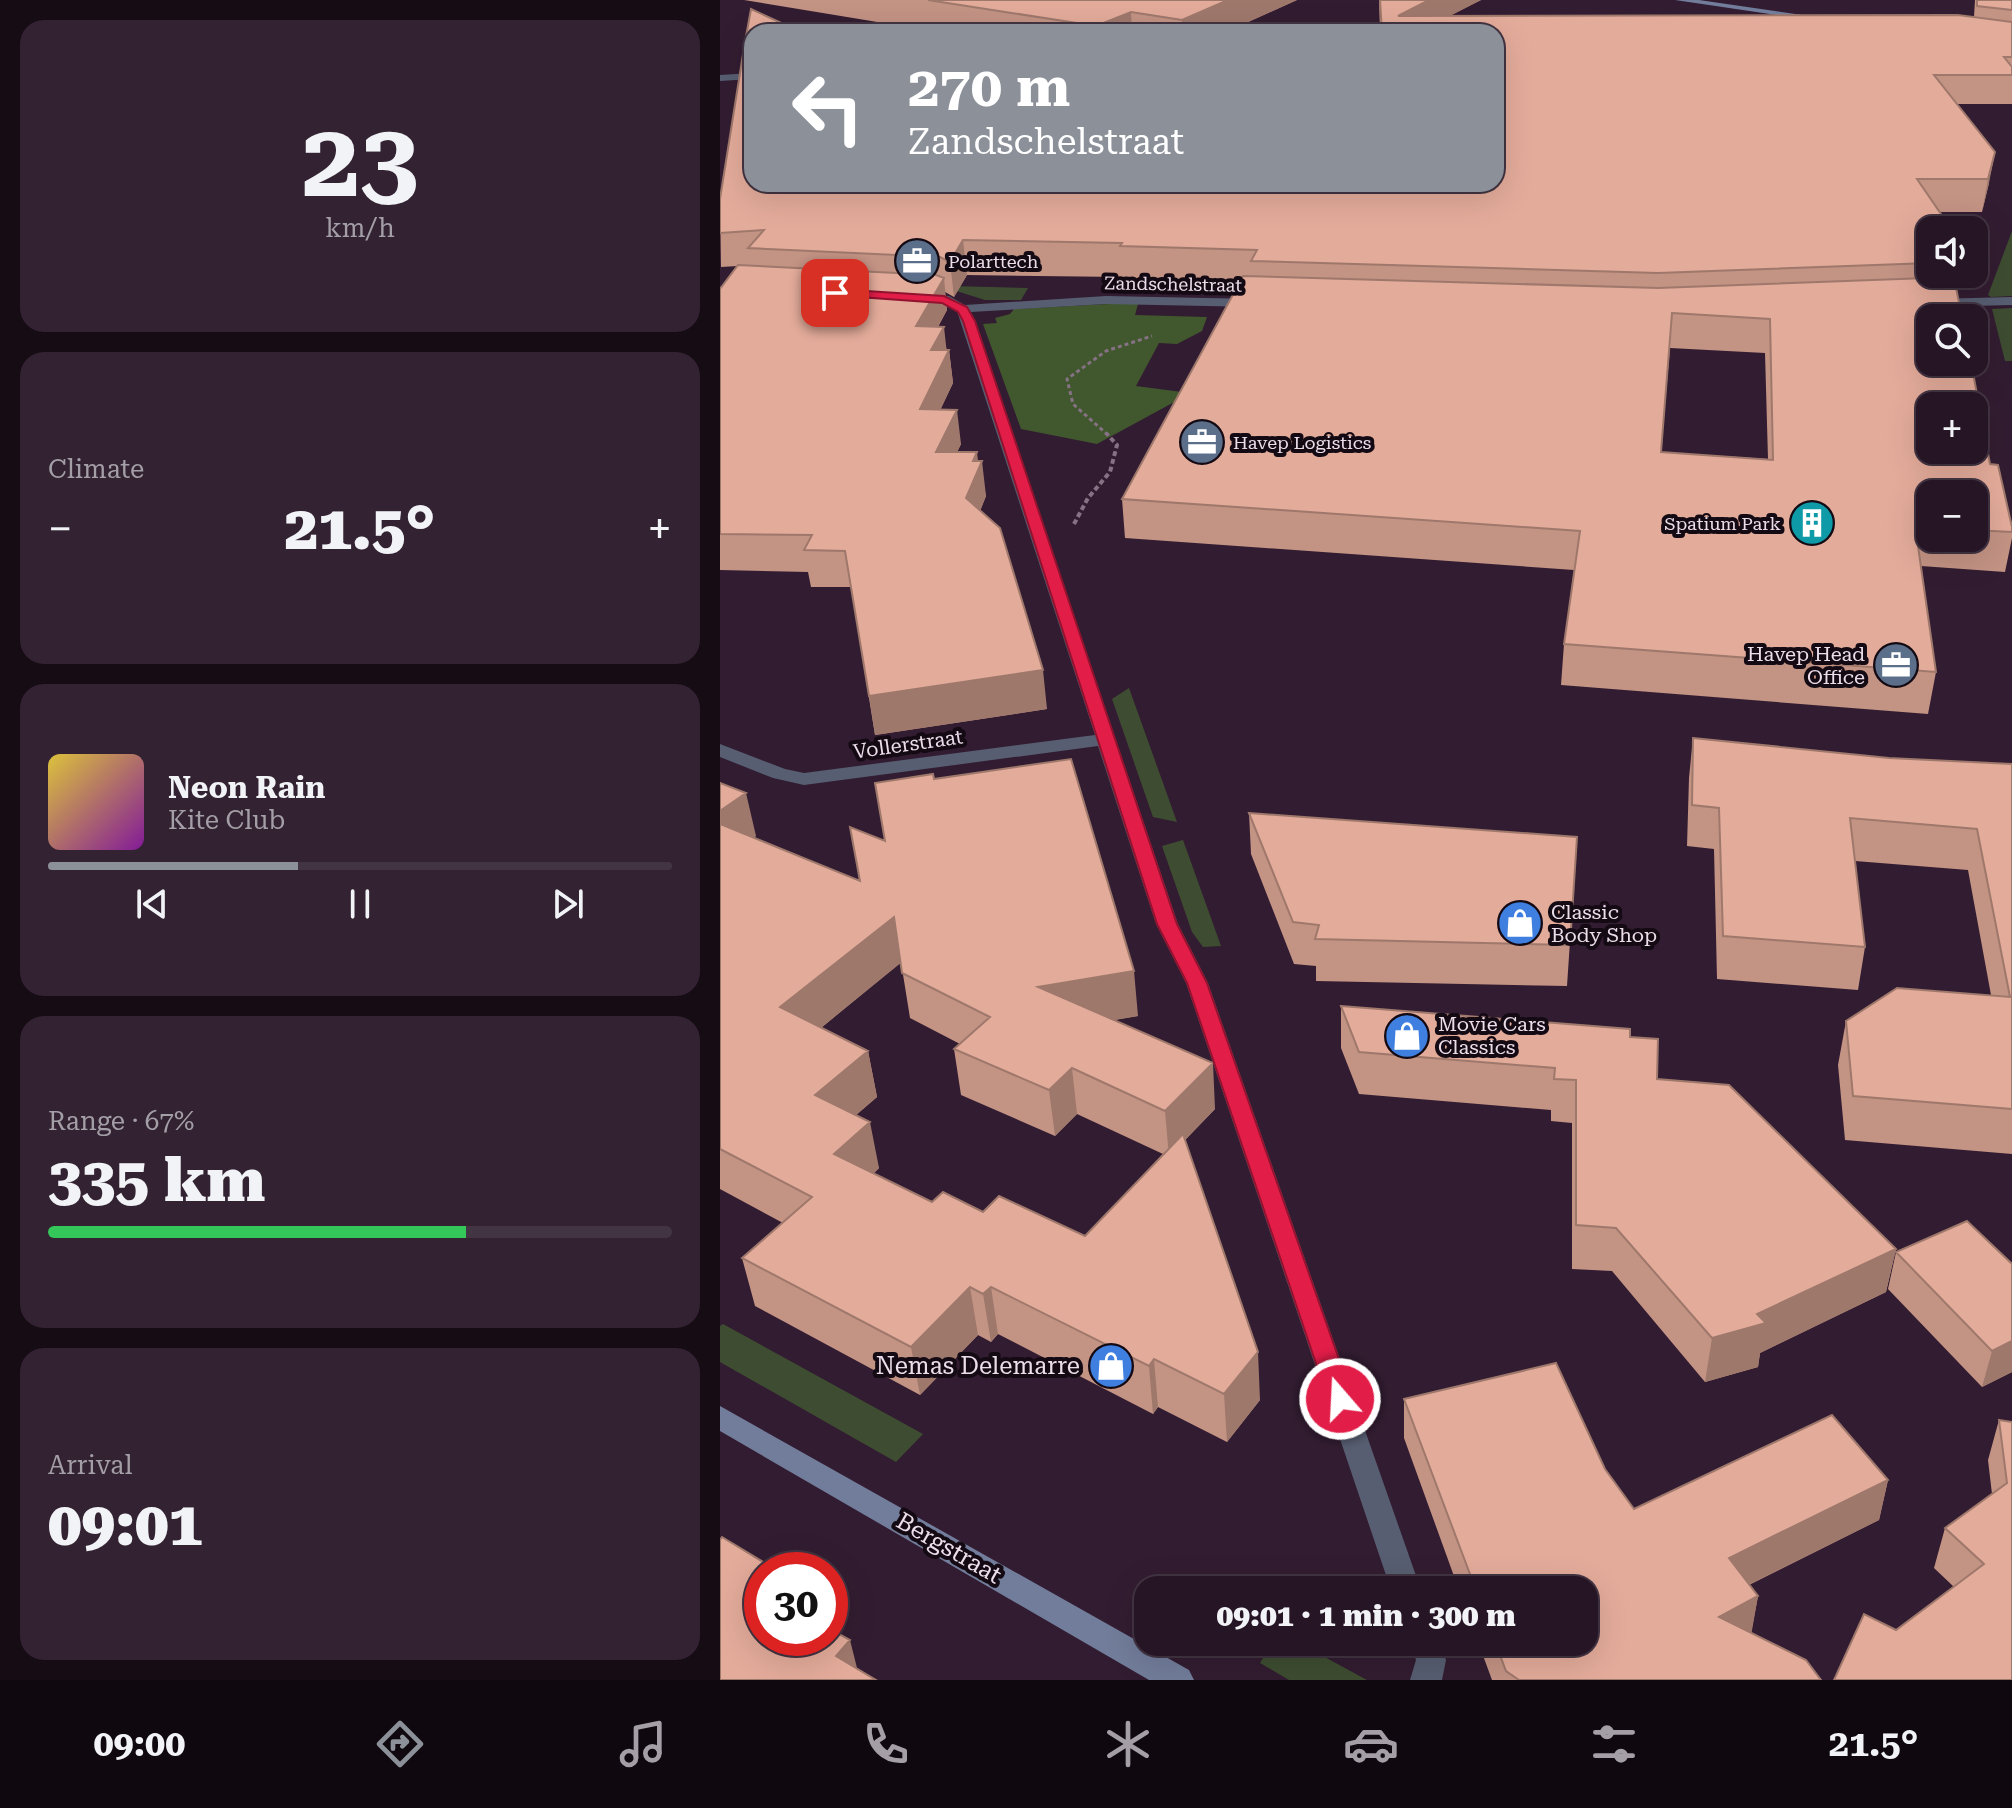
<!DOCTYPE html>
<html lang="en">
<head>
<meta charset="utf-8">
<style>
  :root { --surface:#261525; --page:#322232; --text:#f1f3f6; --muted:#a49fa7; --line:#423442; --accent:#8c9099 }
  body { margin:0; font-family:"Roboto Serif",serif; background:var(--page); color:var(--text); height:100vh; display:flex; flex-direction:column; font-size:30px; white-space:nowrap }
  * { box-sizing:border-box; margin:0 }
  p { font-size:26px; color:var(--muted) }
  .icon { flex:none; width:44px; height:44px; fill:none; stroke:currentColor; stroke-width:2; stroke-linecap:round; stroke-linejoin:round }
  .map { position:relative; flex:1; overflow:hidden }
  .panel { display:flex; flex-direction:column; gap:20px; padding:20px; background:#150c14; width:720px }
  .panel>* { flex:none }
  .hud { position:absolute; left:24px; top:24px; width:760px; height:168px; border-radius:24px; box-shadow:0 8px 32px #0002,0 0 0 2px var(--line); background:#8c9099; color:#fff; overflow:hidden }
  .tools { position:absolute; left:1196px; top:216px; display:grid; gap:16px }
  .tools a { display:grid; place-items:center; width:72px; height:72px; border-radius:16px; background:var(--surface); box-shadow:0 8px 32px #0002,0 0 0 2px var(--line); font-size:40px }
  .speed { position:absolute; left:24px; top:1552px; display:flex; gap:16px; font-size:40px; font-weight:700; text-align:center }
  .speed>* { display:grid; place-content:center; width:104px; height:104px; border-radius:50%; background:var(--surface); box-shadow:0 8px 32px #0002,0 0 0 2px var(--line); line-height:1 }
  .speed .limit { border:12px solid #d22; background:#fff; color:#111 }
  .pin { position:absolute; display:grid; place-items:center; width:68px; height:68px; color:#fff; margin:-34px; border-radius:16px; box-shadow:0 4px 12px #0006 }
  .me { position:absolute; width:88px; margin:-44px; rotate:341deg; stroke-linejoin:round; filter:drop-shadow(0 0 6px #0008) }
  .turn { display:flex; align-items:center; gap:28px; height:168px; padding:0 32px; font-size:36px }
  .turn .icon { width:104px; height:104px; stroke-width:2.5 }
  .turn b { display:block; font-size:56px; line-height:68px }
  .big { font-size:60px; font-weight:800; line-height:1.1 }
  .panel .widget { flex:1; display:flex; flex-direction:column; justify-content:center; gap:12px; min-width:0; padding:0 28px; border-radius:24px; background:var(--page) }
  .panel .dial { align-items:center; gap:0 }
  .dial b { font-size:104px; line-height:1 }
  .song { display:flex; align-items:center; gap:24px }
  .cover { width:96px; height:96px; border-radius:12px; background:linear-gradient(135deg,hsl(50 70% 55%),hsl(290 70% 35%)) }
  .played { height:8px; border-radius:4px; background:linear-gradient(90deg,var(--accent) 40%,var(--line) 40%) }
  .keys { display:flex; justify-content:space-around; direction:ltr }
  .heat { display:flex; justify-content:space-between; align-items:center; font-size:44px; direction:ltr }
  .charge { height:12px; border-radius:6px; background:linear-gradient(90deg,#34c759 67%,var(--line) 0) }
  .trip { position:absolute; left:414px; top:1576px; width:464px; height:80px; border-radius:24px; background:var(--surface); box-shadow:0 8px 32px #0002,0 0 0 2px var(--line); font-weight:800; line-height:80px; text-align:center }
  .dock { display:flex; height:128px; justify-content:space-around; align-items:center; background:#0f080f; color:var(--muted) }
  .dock .icon { width:56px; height:56px }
  .dock .selected { color:var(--accent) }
  .dock b { font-size:36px; color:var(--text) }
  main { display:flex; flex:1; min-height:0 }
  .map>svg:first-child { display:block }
  .green { fill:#3e4d31 }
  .forest { fill:#41572d }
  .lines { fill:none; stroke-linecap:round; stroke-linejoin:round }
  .path-far1 { stroke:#857284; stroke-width:3; stroke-dasharray:4 3; stroke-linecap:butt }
  .path { stroke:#857284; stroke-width:4; stroke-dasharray:5 3; stroke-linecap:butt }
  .street { fill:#575e71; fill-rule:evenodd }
  .secondary { fill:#727d9b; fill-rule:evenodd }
  .wall { fill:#c39384; fill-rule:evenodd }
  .shaded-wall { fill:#9f786c }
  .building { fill:#e3ab9a; stroke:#9f786c; stroke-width:2; fill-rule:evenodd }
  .route { fill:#e11d48; stroke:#92132f; stroke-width:2 }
  .labels { text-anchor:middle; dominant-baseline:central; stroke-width:8; stroke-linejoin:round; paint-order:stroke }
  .far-poi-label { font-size:18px; fill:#ecddeb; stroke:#140a13; text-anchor:start }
  .far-street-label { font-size:18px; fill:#ecddeb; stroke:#140a13 }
  .poi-label { font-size:20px; fill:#ecddeb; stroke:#140a13; text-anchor:start }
  .street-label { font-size:20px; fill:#ecddeb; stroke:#140a13 }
  .near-poi-label { font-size:24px; fill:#ecddeb; stroke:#140a13; text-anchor:end }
  .near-street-label { font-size:24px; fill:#ecddeb; stroke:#140a13 }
</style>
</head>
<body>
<main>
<section class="panel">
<div class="widget dial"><b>23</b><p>km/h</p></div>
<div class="widget"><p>Climate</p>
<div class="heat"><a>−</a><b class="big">21.5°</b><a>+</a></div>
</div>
<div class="widget">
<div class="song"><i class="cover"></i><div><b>Neon Rain</b><p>Kite Club</p></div></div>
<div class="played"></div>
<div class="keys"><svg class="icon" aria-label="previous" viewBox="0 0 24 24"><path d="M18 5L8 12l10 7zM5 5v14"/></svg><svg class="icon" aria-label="pause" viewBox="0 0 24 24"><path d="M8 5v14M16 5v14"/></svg><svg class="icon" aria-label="next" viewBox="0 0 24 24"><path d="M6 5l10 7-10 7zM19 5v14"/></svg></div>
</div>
<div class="widget"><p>Range · 67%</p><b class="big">335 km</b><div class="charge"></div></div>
<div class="widget"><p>Arrival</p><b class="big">09:01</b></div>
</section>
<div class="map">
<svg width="1292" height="1680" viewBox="0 0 1292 1680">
  <rect width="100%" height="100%" fill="#321c31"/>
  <path class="green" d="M1292 231V296L1271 297 1268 295Z
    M231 286 308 288 301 300H265L230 289Z
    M1292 308V361H1285L1272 309Z
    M409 688 457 822 433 817 392 699Z
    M463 840 501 946 483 947 472 932 442 846Z
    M3 1324 203 1434 176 1462 0 1362V1326Z
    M553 1642H577L647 1680H569L540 1663Z"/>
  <path class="forest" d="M388 304H418L415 315 487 317 482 331 457 344 439 343 416 386 462 392 458 400 377 444 301 429 263 324 277 323 275 318 290 314 294 309Z"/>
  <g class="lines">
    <path class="path-far1" d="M388 435 353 404 347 379 386 351 432 336"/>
    <path class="path" d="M354 524 368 498 390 472 397 445 386 433"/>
    <path class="street" d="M32 73V79L0 81V75Z
      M200 293 229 296 245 305 386 296 537 299 543 303 537 307 386 304 251 312 458 924 488 983 701 1590H671L466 983 436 924 378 746 84 785 53 778 0 757V744L65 769 84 773 375 735 237 311 221 303 195 300 194 297Z
      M1292 297V305L1212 307 1206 303 1212 299Z
      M689 1642H719L726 1660 722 1680H690L696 1660Z"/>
    <path class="secondary" d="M955 0H979L1103 18 1098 21Z
      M0 1406 469 1670 474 1680H429L0 1431Z"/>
  </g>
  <path class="wall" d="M24 0H577L506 32H218Z
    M659 0H761L731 15 1254 17 1255 0H1292V104H1237L1269 183 1262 212H1219L1210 230V274H1238L1237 280H1235L1270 464 1292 527V538L1285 572 1201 566 1216 672 1208 714 841 685 844 644 854 570 405 538 402 499 519 284 402 280V277L247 275 234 297 225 292 227 310 218 327 227 350H229L233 383 220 410 241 444 237 452 258 461 266 496 260 511 327 709 155 735 131 587H91L88 572 0 570V289L18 266 1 267 0 199 26 52 25 42 31 9 32 184H776V32H660ZM950 348 1045 353 1048 459 941 452ZM1210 494H1254V538H1210Z
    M973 738 1169 758 1292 764V1154L1125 1140 1118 1065 1126 1021 1271 995 1248 870 1135 861 1145 947 1138 990 997 979 994 849 967 846 969 778Z
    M214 779 418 1016 393 1020 495 1109 465 1140 540 1400 507 1442 438 1407 433 1414 278 1334 271 1342 258 1335 200 1395 35 1306 22 1258 63 1223 0 1189V783L36 836 34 837 140 881 165 841ZM181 962 190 1018 240 1044 234 1049 241 1095 335 1136 357 1114 443 1154 365 1236 263 1212 212 1202 153 1174 159 1168 136 1115 157 1097 148 1051 101 1028Z
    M529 813 857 837 847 986 596 981V966L574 964 531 854Z
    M621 1006 910 1037 937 1079 1176 1249 1166 1292 1040 1353 1038 1367 985 1382 892 1271 852 1269V1123L831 1121V1110L639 1094 621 1048Z
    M1176 1252 1292 1264V1372L1262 1387 1168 1289Z
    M684 1399 885 1469 914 1509 1168 1480 1159 1520 1029 1585 1038 1596 1031 1633 1101 1680H772L758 1642H864V1590H739L684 1438Z
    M1279 1420 1292 1422V1680L1176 1630 1234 1587 1214 1568 1225 1528 1272 1494 1268 1460Z"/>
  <path class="shaded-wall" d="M508 0H577L506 32H462V20Z
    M709 0H761L699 32 678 16Z
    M411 12 412 32H376V26Z
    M1275 152 1269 183 1262 212 1268 179Z
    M243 240 247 275 234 297 230 262Z
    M224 278 227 310 200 358 196 326Z
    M224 327 227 354 229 350 233 383 205 443 200 409 211 350Z
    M237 410 241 444 221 486 216 452Z
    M257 452 259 469 262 461 266 496 251 534 246 498 253 461Z
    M323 670 327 709 155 735 149 696Z
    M26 793 36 836 0 861V811Z
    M174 917 182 962 70 1053 60 1007Z
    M414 971 418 1016 323 1033 318 987Z
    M148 1051 157 1097 105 1142 95 1095Z
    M493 1063 495 1109 449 1157 445 1111Z
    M352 1068 357 1114 335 1136 329 1090Z
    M150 1122 159 1168 124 1201 114 1154Z
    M1176 1249 1166 1292 1040 1353 1038 1367 985 1382 992 1338 1037 1314Z
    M250 1287 258 1335 200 1395 191 1347Z
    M271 1287 278 1334 271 1342 263 1294Z
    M1292 1341V1372L1262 1387 1272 1351Z
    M538 1352 540 1400 507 1442 504 1394Z
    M434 1359 438 1407 433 1414 429 1366Z
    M1168 1480 1159 1520 1002 1598 1009 1558Z
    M42 1579V1610L35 1586Z
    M1038 1596 1031 1636 999 1617Z
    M130 1640 139 1676 116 1656Z"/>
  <path class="building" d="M208 0H508L462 20 411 12 376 26Z
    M660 0H709L678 16 1238 15 1292 22V57H1284L1292 67V75H1214L1275 152 1268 179H1197L1232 230H1210V263L938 273 531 261 537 250 400 246 402 243 243 240 230 262 220 257 28 248 44 230 0 233V199L23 54 30 51 29 43 25 42 31 9 81 32H32V184H776V32H662Z
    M1257 0H1292V10L1257 6Z
    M18 265 216 275 224 278 196 326 224 327 211 350H229L200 409 237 410 216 452H257L253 461H262L246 498 280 528 323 670 149 696 125 551 84 550 92 535 0 534V289Z
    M523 276 938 288 1234 277 1242 318H1210V362H1251L1270 464 1278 465 1292 527V532L1254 530V494H1210V526L1195 525 1216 672 844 644 860 531 402 499ZM952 313 1050 319 1053 460 941 452ZM1210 406H1254V450H1210Z
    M973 738 1169 758 1292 764V1109L1133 1096 1126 1021 1177 988 1290 997 1257 829 1130 818 1145 947 1003 936 999 808 972 805Z
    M351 759 414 971 318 987 493 1063 445 1111 352 1068 329 1090 234 1049 270 1017 182 973 174 917 60 1007 148 1051 95 1095 150 1122 114 1154 212 1202 223 1192 263 1212 279 1196 365 1236 463 1134 538 1352 504 1394 434 1359 429 1366 271 1287 263 1294 250 1287 191 1347 22 1258 92 1197 0 1149V824L140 881 130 827 165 841 155 783 213 774 214 779Z
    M0 783 26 793 0 811Z
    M529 813 857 837 850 945 595 939 599 925 573 922Z
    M621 1006 910 1029V1037L938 1039 937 1079 1009 1085 1176 1249 1037 1314 1046 1323 992 1338 896 1228 856 1225V1080L834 1079 835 1068 639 1052Z
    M1247 1221 1292 1264V1341L1272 1351 1176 1252Z
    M836 1363 885 1469 914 1509 1112 1415 1168 1480 1009 1558 1038 1596 999 1617 1086 1660 1101 1680H799L786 1671 775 1642H864V1590H756L684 1399Z
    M1279 1420 1292 1422V1680H1114L1144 1614 1176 1630 1264 1564 1225 1528 1287 1483Z
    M2 1537 53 1568 51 1570H42V1579L35 1586 42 1590V1638H110V1629L130 1640 116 1656 156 1680H0V1540Z"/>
  <path class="route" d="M115 289 224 296 247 307 255 321 457 924 487 983 633 1399 629 1406 620 1409 612 1406 608 1399 467 983 437 924 243 321 238 312 222 303 111 295V290Z"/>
  <defs>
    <g id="office-disc" transform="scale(2.3)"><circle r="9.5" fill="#5c6f8a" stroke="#140a13"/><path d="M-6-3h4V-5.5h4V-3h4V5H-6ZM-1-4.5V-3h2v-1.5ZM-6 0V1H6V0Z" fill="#fff"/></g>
    <g id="building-disc" transform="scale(2.3)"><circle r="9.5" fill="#0f9aa8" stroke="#140a13"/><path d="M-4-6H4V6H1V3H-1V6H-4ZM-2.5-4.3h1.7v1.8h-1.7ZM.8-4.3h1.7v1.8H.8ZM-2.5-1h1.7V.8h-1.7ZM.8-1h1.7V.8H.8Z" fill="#fff"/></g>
    <g id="shop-disc" transform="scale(2.3)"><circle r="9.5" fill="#3f7fe0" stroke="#140a13"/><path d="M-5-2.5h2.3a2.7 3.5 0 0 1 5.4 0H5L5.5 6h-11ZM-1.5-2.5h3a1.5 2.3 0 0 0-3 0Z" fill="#fff"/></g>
  </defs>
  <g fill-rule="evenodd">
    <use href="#office-disc" x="197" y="261"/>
    <use href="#office-disc" x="482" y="442"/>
    <use href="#building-disc" x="1092" y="523"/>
    <use href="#office-disc" x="1176" y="665"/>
    <use href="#shop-disc" x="800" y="923"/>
    <use href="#shop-disc" x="687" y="1036"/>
    <use href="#shop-disc" x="391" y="1366"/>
  </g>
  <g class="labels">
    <g class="far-poi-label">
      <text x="228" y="261">Polarttech</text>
      <text x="513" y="442">Havep Logistics</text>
      <text x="1061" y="523" text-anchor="end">Spatium Park</text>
    </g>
    <g class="far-street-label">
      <text transform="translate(453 284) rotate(1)">Zandschelstraat</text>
    </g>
    <g class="poi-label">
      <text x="1145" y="654" text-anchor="end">Havep Head<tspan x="1145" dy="23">Office</tspan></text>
      <text x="831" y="912">Classic<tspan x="831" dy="23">Body Shop</tspan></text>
      <text x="718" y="1024">Movie Cars<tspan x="718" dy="23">Classics</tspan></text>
    </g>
    <g class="street-label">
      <text transform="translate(188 744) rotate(-8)">Vollerstraat</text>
    </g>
    <g class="near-poi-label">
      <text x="360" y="1366">Nemas Delemarre</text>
    </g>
    <g class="near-street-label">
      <text transform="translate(229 1548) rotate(30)">Bergstraat</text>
    </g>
  </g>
</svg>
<div class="tools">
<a><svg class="icon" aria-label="sound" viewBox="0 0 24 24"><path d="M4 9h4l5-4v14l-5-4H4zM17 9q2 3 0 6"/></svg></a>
<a><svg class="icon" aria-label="search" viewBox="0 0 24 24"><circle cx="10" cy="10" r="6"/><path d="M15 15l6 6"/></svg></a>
<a>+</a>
<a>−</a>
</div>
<div class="speed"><div class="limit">30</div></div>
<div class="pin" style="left:115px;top:293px;background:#d93025"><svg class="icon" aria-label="arrive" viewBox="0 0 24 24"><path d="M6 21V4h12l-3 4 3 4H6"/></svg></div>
<svg class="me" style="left:620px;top:1399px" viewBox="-20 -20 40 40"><circle r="17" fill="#e11d48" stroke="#fff" stroke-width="3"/><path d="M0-11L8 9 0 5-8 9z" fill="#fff"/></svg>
<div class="trip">09:01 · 1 min · 300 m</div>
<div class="hud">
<div class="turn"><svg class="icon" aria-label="left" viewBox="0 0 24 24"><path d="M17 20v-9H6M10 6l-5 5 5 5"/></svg><div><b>270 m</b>Zandschelstraat</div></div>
</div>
</div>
</main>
<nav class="dock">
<b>09:00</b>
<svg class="icon selected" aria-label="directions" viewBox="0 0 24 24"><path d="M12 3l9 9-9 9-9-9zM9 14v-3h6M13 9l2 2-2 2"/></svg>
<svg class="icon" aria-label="music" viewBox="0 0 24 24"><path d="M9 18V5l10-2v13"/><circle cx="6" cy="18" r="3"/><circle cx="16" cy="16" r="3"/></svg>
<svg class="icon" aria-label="phone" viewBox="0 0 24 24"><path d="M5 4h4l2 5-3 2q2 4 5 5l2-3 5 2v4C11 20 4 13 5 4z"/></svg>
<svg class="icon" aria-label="climate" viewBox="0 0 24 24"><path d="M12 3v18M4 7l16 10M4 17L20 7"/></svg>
<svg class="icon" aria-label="car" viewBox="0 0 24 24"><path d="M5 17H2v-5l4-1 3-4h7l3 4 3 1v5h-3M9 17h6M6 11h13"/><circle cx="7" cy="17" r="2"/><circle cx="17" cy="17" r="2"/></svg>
<svg class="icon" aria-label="filters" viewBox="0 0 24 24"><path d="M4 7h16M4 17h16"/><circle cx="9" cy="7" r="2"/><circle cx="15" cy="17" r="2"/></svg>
<b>21.5°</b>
</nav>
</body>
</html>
